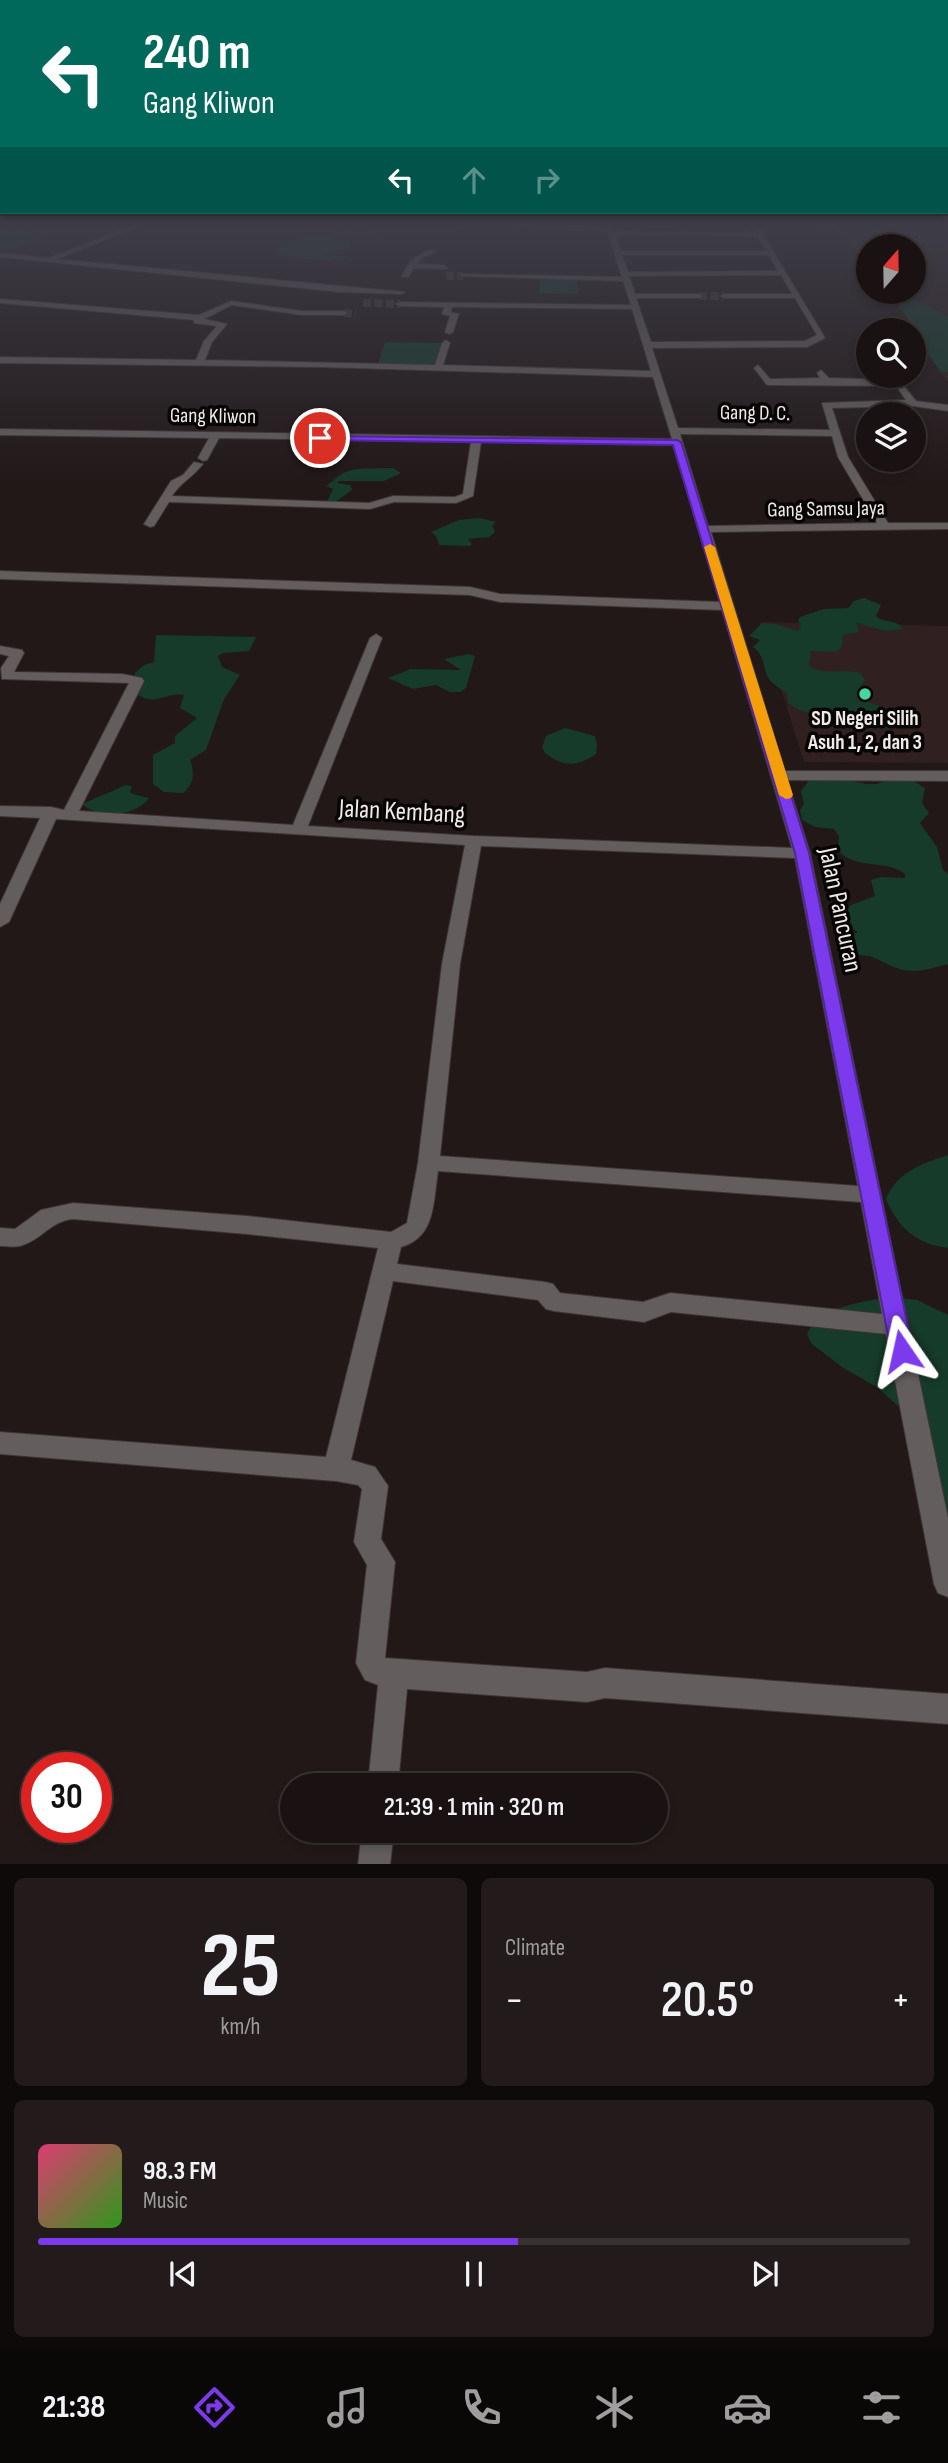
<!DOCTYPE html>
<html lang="en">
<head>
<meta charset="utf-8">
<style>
  :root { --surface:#1a1212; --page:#231b1b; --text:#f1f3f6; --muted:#9f9e9f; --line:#383232; --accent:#7c3aed }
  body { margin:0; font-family:"Sofia Sans Condensed",sans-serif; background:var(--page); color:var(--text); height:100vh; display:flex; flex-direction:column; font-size:26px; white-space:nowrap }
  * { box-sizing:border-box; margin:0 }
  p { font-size:23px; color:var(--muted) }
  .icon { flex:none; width:38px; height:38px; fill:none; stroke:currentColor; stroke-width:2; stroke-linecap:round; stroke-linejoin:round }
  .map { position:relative; height:1864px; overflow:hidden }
  .details { display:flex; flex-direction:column; gap:14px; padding:14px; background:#0e0a0a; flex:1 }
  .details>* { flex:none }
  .hud { position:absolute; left:0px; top:0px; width:948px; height:214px; box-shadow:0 4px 10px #0003,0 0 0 2px var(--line); background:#00695c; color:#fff; overflow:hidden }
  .needle { width:46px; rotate:20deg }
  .buttons { position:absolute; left:856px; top:234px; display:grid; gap:14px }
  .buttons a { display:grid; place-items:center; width:70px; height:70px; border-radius:50%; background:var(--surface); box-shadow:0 4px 10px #0003,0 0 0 2px var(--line); font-size:35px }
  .speed { position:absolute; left:21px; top:1752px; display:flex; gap:14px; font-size:35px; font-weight:700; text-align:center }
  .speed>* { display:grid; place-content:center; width:91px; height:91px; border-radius:50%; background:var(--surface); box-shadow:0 4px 10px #0003,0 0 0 2px var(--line); line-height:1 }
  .speed .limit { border:10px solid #d22; background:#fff; color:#111 }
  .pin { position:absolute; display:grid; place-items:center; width:60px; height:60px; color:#fff; margin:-30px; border:4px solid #fff; border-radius:50%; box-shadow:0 2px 7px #0007 }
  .me { position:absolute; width:77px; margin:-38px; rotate:349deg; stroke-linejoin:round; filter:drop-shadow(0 0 5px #0008) }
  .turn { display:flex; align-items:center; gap:24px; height:147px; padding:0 28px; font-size:32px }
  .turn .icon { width:91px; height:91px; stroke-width:2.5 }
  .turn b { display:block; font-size:49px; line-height:60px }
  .lanes { display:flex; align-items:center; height:66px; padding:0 28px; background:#0003; justify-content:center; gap:35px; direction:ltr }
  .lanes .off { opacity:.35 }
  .big { font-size:52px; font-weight:600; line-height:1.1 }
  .details .card { flex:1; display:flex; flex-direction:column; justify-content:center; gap:10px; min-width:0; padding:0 24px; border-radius:10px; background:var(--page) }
  .details .dial { align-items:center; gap:0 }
  .dial b { font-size:91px; line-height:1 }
  .song { display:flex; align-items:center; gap:21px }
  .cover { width:84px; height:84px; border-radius:10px; background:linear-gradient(135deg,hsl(340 70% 55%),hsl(110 70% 35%)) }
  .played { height:7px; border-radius:4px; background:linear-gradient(90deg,var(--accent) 55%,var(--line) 55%) }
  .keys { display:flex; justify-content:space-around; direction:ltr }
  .heat { display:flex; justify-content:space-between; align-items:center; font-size:38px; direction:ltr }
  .details .tiles { flex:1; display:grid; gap:14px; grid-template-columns:1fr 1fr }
  .card:last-child { grid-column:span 2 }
  .trip { position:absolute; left:280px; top:1773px; width:388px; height:70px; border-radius:35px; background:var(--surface); box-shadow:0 4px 10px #0003,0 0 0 2px var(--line); font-weight:600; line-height:70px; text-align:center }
  .dock { display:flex; height:112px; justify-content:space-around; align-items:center; background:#0a0707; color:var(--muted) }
  .dock .icon { width:49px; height:49px }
  .dock .active { color:var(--accent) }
  .dock b { font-size:32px; color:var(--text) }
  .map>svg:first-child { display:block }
  .built { fill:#302120 }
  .green { fill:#163b2b }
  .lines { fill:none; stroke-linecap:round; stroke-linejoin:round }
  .street-tunnel { stroke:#413837; stroke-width:8; stroke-dasharray:8 3.5; stroke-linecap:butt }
  .street-casing { stroke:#3f3535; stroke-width:2 }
  .street { fill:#635d5d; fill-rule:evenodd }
  .route { fill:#7c3aed; stroke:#51269a; stroke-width:2 }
  .slow { fill:#f59e0b }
  .poi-dot { fill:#47d49d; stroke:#080505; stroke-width:2.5 }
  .labels { text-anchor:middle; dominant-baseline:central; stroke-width:7; stroke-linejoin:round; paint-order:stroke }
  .far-street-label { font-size:21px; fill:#f0eae9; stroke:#080505 }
  .far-poi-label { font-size:21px; font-weight:bold; fill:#f0eae9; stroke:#080505 }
  .street-label { font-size:26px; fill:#f0eae9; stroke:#080505 }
</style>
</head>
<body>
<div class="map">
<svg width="948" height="1865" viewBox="0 0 948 1865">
  <rect width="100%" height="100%" fill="#221818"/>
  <path class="built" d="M833 222H948V382L914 335V331L908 327V319L887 292H914V247H868V269Z
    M760 622 948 626V763L804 762Z"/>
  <path class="green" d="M12 224 63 229 0 253V228Z
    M350 229 375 230V233L385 231 388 234 342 236 349 240V247L321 254 351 257 328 261 284 256 285 254H279L277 249C291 236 311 235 330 236L334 232Z
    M540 279H577L579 294 539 293Z
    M887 292H898L948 316V372H941L909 327V319Z
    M385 342 441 343 434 365 378 364Z
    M393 468 401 473 384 481H339L337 483 350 485 352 490 335 502H327L333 489 326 486C333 481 338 475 346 472 356 467 380 469 393 468Z
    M479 518 496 522 492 526 495 532 489 537 468 539 472 544 470 546 439 545 436 536 431 532 459 520Z
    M864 598 881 605 876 616C883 624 897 618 903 629L886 631 856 623 859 632 843 635 842 647 836 652 811 651 809 666C821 676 845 668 860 673L865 680 861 686 872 695 868 702 899 713 900 723C881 734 851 729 836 715 814 711 809 718 788 703L787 693C779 687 769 683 766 673 762 661 764 656 753 647L760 640 749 636 762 623 775 624 798 631 801 626 798 620 800 617 824 609 848 608 854 601Z
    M156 635 256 637 249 651 223 653 218 656 222 667 240 675 224 699 206 750 190 760C195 773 194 784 183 793L164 792 153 784V755L175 743V736L197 718 180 708 184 695C166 692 155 707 137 694L135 673 144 665 154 662Z
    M469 654 475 656 466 688 460 692H450L436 685 413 689 388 678 411 669 461 670 444 659Z
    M565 728 595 736 597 745 596 754C577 767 563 767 545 753L542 747 546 736Z
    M889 777 908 778 925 788 922 803 929 813 920 823 937 847 943 870 948 874V964C929 969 913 975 894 967 886 964 877 958 869 956 858 954 852 957 844 949L849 937 858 932 842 923V914L851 905 875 896 871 880 881 877 905 878V874C887 859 854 870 838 850L839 836 834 829 815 827 802 820 800 810 804 804 801 791 811 778C822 778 835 778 846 780 861 782 876 790 889 777Z
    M126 785 132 786 130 792 132 794 149 798C135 817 99 819 82 804Z
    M948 1155V1248C917 1244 898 1228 886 1199 898 1171 921 1164 948 1155Z
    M893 1297 917 1300 948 1315V1544L917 1423 878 1388 842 1367 812 1344 807 1335C817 1306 866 1301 893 1297Z"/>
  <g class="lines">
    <path class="street-tunnel" d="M446 276H463
      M699 296H724
      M363 303 400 304
      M344 313 356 314"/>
    <g class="street-casing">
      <path id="street" d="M141 222H150L57 259 405 292 401 294 339 292 0 257V253L49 258Z
        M409 222 606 227 605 222H611L614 231 755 233 748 222 838 224 836 227 758 226 825 338 807 347 652 348 678 428 830 430 822 403 906 400 896 386 767 385 754 368 758 365 770 379 820 378 817 373 821 370 829 378 899 380 916 401 948 405V411L913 406 832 408 848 457 888 523H948V529L711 532 785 771H948V781L787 780 810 853 948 1518V1597L938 1593 934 1584 886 1334 671 1312 644 1322 554 1311 546 1309 538 1300 393 1281 351 1460 375 1467 388 1486 381 1539 395 1562 385 1658 587 1672 605 1668 948 1694V1724L605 1698 587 1702 407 1689 398 1785H368L378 1685 365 1680 356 1663 367 1565 354 1542 362 1489 358 1485 336 1481 0 1454V1432L326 1457 378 1248 247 1234 73 1219C51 1221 42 1239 23 1245 16 1248 7 1246 0 1246V1228L15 1229 41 1210 73 1203 247 1216 391 1232 407 1223 418 1163 442 964 465 845 56 819 9 922 0 927V904L40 818 0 816V806L51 807 64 810 129 683 2 679 1 668 9 656 0 654V646L22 650 24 653 14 672 122 674 142 678 144 681 79 811 293 825 370 638 376 634 382 638 308 826 474 836 792 848 722 610 500 602 470 595 0 579V571L470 587 500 594 720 602 673 445 481 442 473 496 456 503 394 502 370 509 169 502 154 526 150 527 144 524 171 481 183 475 194 462 203 464C193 477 180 483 172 496L369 503 393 496 455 497 463 494 471 442 219 438 207 460 203 461 198 458 209 438 0 435V429L672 439 653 377 322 367 0 363V357L196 360 204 341 217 326 194 323V320L0 303V299L199 315 231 301 302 311H344L348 313 344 315H302L232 305 204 319 227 324 212 342 205 360 435 365 442 343 446 340 450 343 443 365 651 371 632 309 452 307 451 312 459 314 453 332 449 334 445 332 450 316 442 314 444 307 400 306 396 304 400 302 631 305 623 281 459 276 463 274 622 277 607 231ZM616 235 758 237 766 251H621ZM622 255H769L778 271 628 272ZM781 275 792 294H724L720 296 724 298H795L817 335 805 341 651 342 636 298H699L703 296 699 294H635L629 276ZM680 434 832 436 838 457 877 523 708 526ZM481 846 795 858 858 1186 440 1156 460 964ZM438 1171 861 1202 882 1314 670 1293 643 1302 560 1293 553 1284 545 1282 397 1264 401 1247C436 1237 433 1202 438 1171Z
        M434 249 436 252 422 258 417 264 445 265 448 269 414 268 408 277H402C407 262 417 254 434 249Z
        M362 1830H394L390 1865H358Z"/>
    </g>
    <use href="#street" class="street"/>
  </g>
  <linearGradient id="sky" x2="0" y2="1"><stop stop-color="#130d0d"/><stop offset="0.46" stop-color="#3e3d48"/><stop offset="1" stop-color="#3e3d48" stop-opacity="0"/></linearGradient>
  <rect width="948" height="483" fill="url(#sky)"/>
  <path class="route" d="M317 436 677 440 681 442 809 853 913 1351 910 1358 902 1360 894 1358 891 1351 795 853 673 445 320 440 316 438Z"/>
  <path class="slow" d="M710 544 715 547 793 795 791 798 786 799 779 795 704 547Z"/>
  <circle class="poi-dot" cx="865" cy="694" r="7"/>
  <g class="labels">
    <g class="far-street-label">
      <text transform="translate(755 413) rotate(1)">Gang D. C.</text>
      <text transform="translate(213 416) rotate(1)">Gang Kliwon</text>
      <text transform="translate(826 509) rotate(-1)">Gang Samsu Jaya</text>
    </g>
    <g class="far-poi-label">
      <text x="865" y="718">SD Negeri Silih<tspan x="865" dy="24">Asuh 1, 2, dan 3</tspan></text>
    </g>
    <g class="street-label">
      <text transform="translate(402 812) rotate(3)">Jalan Kembang</text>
      <text transform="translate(840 910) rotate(78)">Jalan Pancuran</text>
    </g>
  </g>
</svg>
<div class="buttons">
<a><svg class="needle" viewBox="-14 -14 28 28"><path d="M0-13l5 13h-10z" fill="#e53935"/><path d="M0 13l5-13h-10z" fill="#9f9e9f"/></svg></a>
<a><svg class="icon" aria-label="search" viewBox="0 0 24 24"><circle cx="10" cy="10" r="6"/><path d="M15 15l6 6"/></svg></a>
<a><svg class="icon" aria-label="layers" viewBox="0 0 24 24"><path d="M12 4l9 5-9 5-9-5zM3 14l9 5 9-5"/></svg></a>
</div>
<div class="speed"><div class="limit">30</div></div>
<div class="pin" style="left:320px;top:438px;background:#d93025"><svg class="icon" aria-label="arrive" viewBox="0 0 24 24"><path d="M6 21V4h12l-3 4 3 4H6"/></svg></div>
<svg class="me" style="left:902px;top:1351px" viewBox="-20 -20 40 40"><path d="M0-17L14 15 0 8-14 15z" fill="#7c3aed" stroke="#fff" stroke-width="4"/></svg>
<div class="trip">21:39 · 1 min · 320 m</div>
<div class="hud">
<div class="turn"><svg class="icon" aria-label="left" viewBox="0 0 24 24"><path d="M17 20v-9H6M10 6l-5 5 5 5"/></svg><div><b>240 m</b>Gang Kliwon</div></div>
<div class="lanes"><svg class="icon" aria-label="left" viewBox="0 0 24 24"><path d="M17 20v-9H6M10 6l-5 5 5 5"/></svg><svg class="icon off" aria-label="ahead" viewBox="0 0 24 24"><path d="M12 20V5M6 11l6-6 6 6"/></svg><svg class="icon off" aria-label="right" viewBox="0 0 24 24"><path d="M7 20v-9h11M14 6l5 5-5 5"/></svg></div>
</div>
</div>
<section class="details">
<div class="tiles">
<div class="card dial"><b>25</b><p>km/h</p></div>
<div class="card"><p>Climate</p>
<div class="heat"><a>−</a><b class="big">20.5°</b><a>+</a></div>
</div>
<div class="card">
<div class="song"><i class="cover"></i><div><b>98.3 FM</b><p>Music</p></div></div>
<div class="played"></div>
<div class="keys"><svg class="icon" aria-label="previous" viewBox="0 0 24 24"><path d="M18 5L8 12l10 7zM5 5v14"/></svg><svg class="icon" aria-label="pause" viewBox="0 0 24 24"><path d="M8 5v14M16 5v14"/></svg><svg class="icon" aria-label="next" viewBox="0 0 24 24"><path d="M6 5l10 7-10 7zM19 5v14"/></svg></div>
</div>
</div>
</section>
<nav class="dock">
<b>21:38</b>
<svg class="icon active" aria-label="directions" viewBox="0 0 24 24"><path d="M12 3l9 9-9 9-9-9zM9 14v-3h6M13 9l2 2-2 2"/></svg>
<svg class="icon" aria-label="music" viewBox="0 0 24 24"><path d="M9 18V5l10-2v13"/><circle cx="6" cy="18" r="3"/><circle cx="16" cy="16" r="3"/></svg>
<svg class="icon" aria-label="phone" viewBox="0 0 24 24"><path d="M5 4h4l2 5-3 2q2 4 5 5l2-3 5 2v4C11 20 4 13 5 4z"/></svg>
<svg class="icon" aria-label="climate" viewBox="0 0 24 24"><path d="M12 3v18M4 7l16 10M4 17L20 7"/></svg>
<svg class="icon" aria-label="car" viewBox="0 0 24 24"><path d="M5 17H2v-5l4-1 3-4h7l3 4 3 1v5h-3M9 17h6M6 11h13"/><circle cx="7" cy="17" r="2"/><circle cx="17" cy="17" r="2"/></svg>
<svg class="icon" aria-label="filters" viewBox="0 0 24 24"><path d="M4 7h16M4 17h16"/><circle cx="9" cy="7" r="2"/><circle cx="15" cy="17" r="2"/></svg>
</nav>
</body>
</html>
